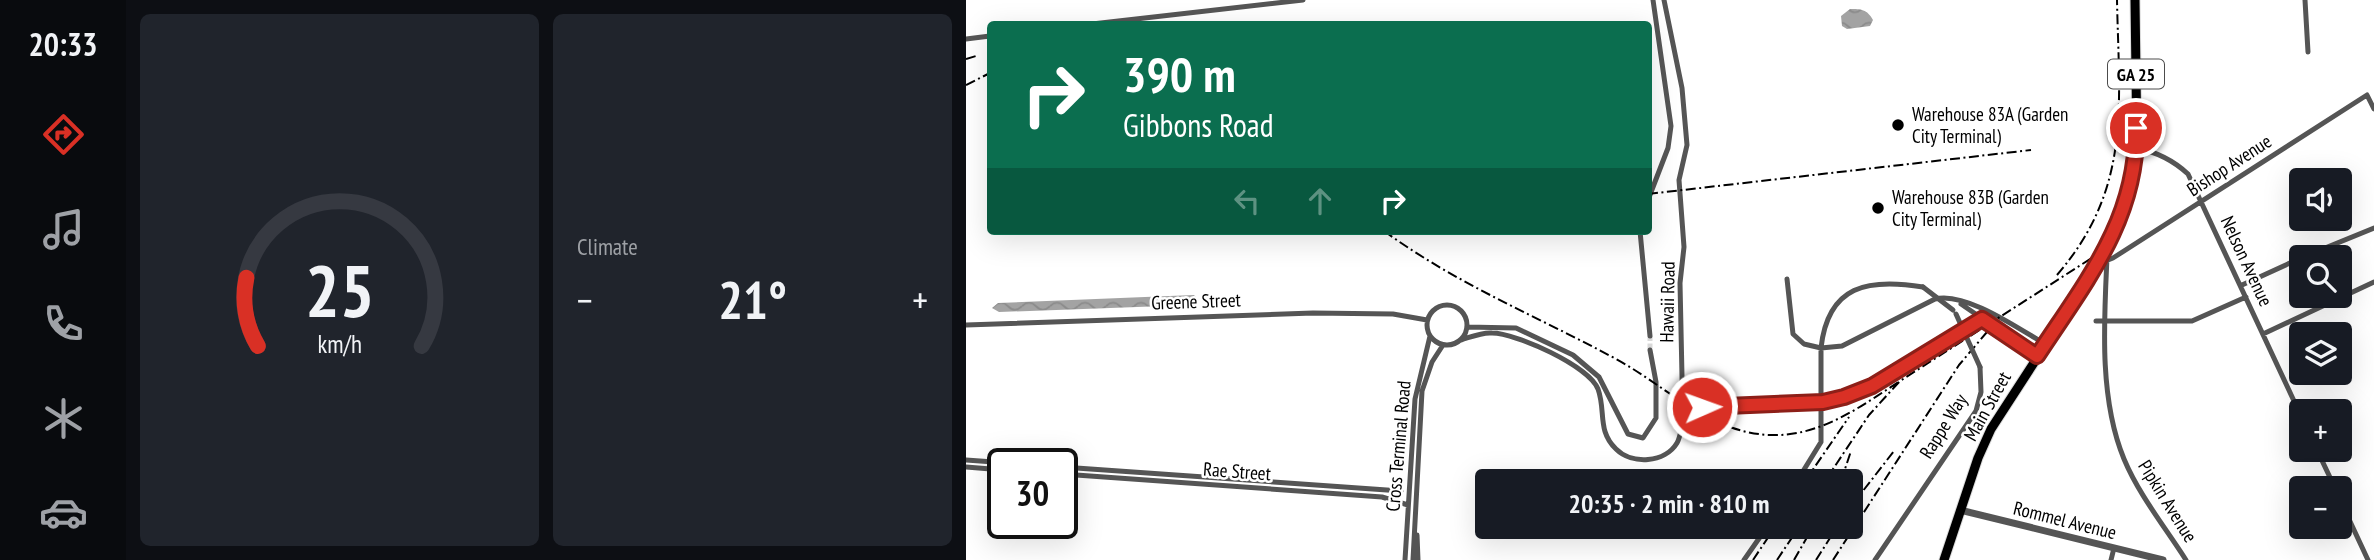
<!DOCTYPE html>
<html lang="en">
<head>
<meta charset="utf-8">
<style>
  :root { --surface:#171b24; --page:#20242c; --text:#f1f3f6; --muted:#9ea1a6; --line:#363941; --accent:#d93025 }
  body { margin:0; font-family:"PT Sans Narrow",sans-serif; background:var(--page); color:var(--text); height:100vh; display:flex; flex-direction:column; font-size:26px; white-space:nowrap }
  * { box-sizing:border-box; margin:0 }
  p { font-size:23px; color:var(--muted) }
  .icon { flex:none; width:38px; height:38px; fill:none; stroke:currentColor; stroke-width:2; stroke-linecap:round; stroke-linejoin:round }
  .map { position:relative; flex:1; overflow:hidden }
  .sheet { display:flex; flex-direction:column; gap:14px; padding:14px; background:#0d0f14; width:840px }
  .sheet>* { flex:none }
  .guide { position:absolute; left:21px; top:21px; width:665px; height:214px; border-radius:7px; box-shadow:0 7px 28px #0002; background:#0b6e4f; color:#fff; overflow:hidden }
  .controls { position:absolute; left:1323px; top:168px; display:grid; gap:14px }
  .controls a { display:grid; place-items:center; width:63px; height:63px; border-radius:7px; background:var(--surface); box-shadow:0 7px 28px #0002; font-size:35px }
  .speed { position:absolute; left:21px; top:448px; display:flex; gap:14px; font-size:35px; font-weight:700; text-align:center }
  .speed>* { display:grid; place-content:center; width:91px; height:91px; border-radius:50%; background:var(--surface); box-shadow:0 7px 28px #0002; line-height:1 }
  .speed .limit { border:4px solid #111; border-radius:10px; background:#fff; color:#111 }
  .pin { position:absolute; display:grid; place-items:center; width:60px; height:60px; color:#fff; margin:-30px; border:4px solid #fff; border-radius:50%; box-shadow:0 2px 7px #0007 }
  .me { position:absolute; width:77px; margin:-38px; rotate:88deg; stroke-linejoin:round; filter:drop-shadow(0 0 5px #0008) }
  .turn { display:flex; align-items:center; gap:24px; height:147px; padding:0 21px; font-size:32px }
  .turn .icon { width:91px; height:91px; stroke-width:2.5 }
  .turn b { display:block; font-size:49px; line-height:60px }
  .lanes { display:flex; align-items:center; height:66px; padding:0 21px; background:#0003; justify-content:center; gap:35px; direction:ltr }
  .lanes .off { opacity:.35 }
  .big { font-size:52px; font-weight:600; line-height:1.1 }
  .sheet .tile { flex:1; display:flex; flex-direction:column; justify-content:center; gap:10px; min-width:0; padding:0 24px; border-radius:10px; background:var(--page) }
  .sheet .dial { align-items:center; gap:0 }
  .dial svg { height:182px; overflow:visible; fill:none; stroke:var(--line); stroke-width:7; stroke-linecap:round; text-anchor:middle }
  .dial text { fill:var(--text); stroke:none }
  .heat { display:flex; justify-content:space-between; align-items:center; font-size:38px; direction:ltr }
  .sheet .tiles { flex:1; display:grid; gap:14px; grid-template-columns:repeat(2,1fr) }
  .trip { position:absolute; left:509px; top:469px; width:388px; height:70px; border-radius:7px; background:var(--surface); box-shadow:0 7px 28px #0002; font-weight:600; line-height:70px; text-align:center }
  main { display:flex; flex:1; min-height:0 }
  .tabs { display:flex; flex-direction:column; width:126px; justify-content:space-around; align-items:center; background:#090b0e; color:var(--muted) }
  .tabs .icon { width:49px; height:49px }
  .tabs .selected { color:var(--accent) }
  .tabs b { font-size:32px; color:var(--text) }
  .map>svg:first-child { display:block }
  .water { fill:url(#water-waves) }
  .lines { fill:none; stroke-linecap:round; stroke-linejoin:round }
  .minor-tunnel { stroke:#d9d9d9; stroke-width:5; stroke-dasharray:5 2.5; stroke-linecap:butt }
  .primary-casing { stroke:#dbdbdb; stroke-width:11 }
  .minor { stroke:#555; stroke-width:5 }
  .tertiary { stroke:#555; stroke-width:7 }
  .primary { stroke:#000; stroke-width:9 }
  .rail { stroke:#000; stroke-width:2; stroke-dasharray:10 3.5 2 3.5; stroke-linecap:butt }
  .minor-bridge { stroke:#555; stroke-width:5 }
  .route-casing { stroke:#8d1f18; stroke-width:18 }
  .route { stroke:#d93025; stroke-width:12 }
  .poi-dot { fill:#000; stroke:#fff; stroke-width:2.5 }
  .labels { text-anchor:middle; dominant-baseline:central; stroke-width:5; stroke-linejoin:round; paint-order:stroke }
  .shield { fill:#fff; stroke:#4c4c4c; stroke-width:2 }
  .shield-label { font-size:18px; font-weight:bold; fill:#000 }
  .poi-label { font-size:19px; fill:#000; stroke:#fff; text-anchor:start }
  .street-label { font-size:19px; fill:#000; stroke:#fff }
</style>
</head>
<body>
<main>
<nav class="tabs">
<b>20:33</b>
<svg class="icon selected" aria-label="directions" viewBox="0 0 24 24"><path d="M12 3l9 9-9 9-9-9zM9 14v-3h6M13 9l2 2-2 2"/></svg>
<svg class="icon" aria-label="music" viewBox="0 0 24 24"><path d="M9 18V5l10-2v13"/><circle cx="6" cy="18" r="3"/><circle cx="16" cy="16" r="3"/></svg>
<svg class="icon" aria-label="phone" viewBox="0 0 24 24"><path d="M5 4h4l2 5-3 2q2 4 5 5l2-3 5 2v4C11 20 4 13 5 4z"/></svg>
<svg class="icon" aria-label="climate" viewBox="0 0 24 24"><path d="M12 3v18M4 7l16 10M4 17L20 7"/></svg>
<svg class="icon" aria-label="car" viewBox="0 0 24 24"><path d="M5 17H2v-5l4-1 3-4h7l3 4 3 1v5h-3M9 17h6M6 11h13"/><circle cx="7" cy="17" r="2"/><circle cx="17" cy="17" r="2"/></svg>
</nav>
<section class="sheet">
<div class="tiles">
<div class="tile dial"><svg viewBox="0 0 100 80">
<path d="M14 69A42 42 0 1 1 86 69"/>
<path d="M14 69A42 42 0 0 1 9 39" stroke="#d93025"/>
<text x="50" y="56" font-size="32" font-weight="700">25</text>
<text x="50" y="72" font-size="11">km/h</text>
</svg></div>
<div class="tile"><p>Climate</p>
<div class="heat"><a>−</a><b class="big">21°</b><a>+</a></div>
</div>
</div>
</section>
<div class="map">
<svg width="1408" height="560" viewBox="0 0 1408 560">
  <defs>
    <pattern id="water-waves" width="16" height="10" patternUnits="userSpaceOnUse" patternTransform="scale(1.75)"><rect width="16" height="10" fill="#a3a3a3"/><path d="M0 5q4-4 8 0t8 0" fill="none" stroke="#8b8b8b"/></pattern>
  </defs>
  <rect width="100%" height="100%" fill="#fff"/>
  <path class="water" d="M884 9C895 9 901 9 907 20L904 26 881 29 876 26 875 16Z
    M228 295 233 301 225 305 33 312 26 308 32 303Z"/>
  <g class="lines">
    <path class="minor-tunnel" d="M684 336V350"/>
    <g class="primary-casing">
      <path id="primary" d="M978 560 1012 458 1025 429 1132 264 1161 203 1171 148 1169 0"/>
    </g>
    <path class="minor" d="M1339 0 1342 52
      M126 24 337 0
      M0 39 24 36
      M1171 148C1190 152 1207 160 1222 174L1335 416
      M682 200 702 148 705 126 687 0
      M674 231 684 336
      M1337 257 1408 228
      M1141 258C1138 322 1133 399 1158 459 1173 495 1199 527 1220 560
      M1132 264 1147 258 1401 95 1408 109
      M821 279 827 334 838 344 855 348C862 285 902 278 957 287
      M1276 285 1335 258
      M995 304 1071 356
      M461 325a20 20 0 1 1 40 0a20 20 0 1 1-40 0Z
      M1130 321H1226L1280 297
      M0 325 347 313 427 314 461 320
      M501 327 550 328 607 355 633 377 662 434 677 438 690 418V382L684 350
      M1297 334 1408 282
      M495 340C505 337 516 332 526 333 550 333 623 366 632 389 640 411 631 431 650 449 666 465 699 463 711 443 714 438 715 429 717 423L714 283 718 247 713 180 721 145 716 88 698 0
      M736 407C780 405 839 410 881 396 925 382 974 343 1016 319
      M1351 450 1369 488
      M0 460 54 464
      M0 467 37 470
      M96 467 435 491
      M96 474 416 497 442 505
      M831 481 855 442V348L876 346 969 299C999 291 1053 329 1079 344
      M1374 500 1402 560
      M451 535 452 560
      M439 560 449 399 464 336
      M447 560 456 391 466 362 477 345
      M778 560 801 527
      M909 560 1010 411 1015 392 1014 367
      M1145 560 1148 548"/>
    <path class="tertiary" d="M994 510 1197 560"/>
    <use href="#primary" class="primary"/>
    <path class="rail" d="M0 59 10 56
      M0 85 24 73
      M682 194 1065 150
      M418 231C494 286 569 315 650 359 700 386 744 433 804 435 854 437 894 407 934 381
      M1091 275C1166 188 1153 106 1151 0
      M839 481 883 417
      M859 481 903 415 934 381 1132 254
      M875 481 885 451
      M886 505 928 451
      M787 560 809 527
      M811 560 833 527
      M828 560 847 527
      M850 560 871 527
      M867 560 993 365 1021 332"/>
    <path class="minor-bridge" d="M957 287 987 310
      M990 314 1014 367"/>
  </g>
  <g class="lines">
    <g class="route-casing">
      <path id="route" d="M736 407 857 402 878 397 906 386 1016 319 1071 356C1118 284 1172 219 1170 128"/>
    </g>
    <use href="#route" class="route"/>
  </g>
  <g class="poi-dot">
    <circle cx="932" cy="125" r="7"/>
    <circle cx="912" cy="208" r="7"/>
  </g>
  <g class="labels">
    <rect class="shield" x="1142" y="59.5" width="56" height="29" rx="5"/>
    <g class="shield-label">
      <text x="1170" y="74">GA 25</text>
    </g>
    <g class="poi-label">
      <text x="946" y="114">Warehouse 83A (Garden<tspan x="946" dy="22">City Terminal)</tspan></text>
      <text x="926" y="197">Warehouse 83B (Garden<tspan x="926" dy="22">City Terminal)</tspan></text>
    </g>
    <g class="street-label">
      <text transform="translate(1263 165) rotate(-33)">Bishop Avenue</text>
      <text transform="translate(1281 261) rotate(65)">Nelson Avenue</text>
      <text transform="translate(230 301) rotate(-2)">Greene Street</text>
      <text transform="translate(701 302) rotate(-89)">Hawaii Road</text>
      <text transform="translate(1021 406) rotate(-61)">Main Street</text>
      <text transform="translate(977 426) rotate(-58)">Rappe Way</text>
      <text transform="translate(432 446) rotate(-85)">Cross Terminal Road</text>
      <text transform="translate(271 471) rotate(4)">Rae Street</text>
      <text transform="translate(1202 501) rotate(58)">Pipkin Avenue</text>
      <text transform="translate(1099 520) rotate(14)">Rommel Avenue</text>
    </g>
  </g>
</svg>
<div class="controls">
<a><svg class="icon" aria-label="sound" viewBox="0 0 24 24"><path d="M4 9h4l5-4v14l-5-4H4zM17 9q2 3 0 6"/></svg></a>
<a><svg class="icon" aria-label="search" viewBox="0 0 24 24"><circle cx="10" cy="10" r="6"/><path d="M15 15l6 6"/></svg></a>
<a><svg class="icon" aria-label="layers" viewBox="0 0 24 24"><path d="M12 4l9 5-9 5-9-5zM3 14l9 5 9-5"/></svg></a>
<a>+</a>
<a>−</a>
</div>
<div class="speed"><div class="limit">30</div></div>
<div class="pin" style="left:1170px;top:128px;background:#d93025"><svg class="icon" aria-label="arrive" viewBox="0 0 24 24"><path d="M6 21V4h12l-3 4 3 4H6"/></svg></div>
<svg class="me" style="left:736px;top:407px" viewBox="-20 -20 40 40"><circle r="17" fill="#d93025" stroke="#fff" stroke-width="3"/><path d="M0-11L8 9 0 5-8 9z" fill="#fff"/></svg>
<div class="trip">20:35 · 2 min · 810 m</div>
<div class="guide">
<div class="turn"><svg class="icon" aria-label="right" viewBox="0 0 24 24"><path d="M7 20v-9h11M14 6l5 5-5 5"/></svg><div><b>390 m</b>Gibbons Road</div></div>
<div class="lanes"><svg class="icon off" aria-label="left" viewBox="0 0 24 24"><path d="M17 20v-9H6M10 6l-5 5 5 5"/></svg><svg class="icon off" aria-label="ahead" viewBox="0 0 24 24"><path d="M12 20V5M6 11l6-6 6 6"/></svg><svg class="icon" aria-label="right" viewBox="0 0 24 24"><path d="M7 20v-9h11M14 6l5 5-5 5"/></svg></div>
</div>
</div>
</main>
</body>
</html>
